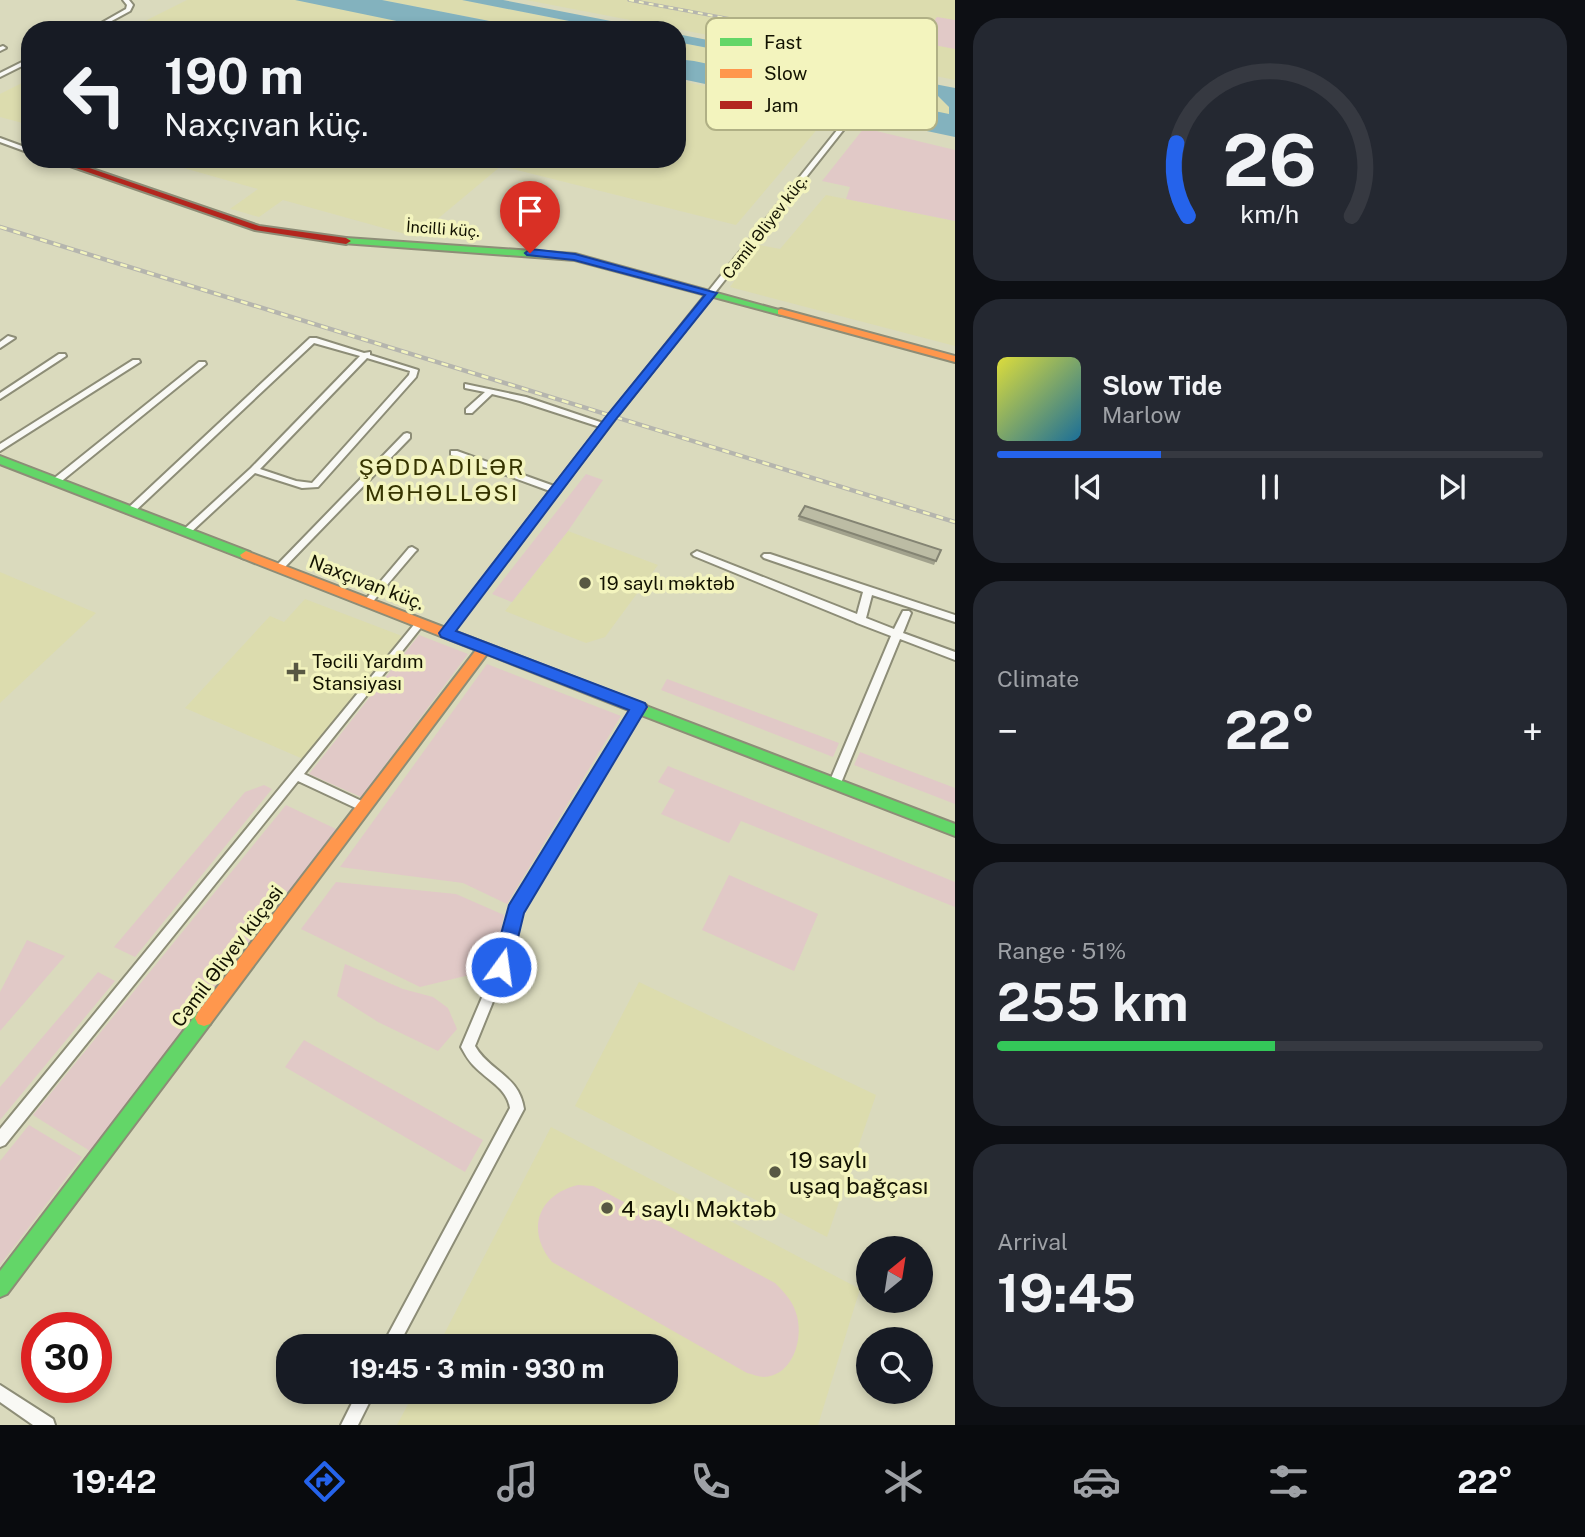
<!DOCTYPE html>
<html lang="en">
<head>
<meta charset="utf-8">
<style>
  :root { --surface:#171b24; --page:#242831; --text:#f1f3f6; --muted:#9ea1a6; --line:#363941; --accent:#2563eb }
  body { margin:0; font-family:"Public Sans",sans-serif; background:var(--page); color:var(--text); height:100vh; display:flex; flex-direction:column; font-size:26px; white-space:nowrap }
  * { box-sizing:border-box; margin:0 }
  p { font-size:23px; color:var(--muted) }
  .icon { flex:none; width:38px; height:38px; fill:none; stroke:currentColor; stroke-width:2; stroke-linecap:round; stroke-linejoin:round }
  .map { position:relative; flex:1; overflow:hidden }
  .sheet { display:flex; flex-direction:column; gap:18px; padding:18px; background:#0d0f14; width:630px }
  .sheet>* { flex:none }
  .hud { position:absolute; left:21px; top:21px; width:665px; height:147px; border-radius:28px; box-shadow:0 4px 10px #0003; background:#171b24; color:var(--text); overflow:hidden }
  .needle { width:46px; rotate:30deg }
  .buttons { position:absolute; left:856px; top:1236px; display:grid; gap:14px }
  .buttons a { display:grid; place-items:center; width:77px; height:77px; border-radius:50%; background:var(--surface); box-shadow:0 4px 10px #0003; font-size:35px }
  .speed { position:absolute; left:21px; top:1312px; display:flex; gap:14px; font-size:35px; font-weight:700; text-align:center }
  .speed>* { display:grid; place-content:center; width:91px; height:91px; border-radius:50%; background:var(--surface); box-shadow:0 4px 10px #0003; line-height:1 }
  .speed .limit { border:10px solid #d22; background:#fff; color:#111 }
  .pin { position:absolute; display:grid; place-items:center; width:60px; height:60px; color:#fff; margin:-72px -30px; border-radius:50% 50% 50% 0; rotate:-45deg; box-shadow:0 0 7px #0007 }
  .pin .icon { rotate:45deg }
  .me { position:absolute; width:77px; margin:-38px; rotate:14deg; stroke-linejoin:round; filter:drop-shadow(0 0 5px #0008) }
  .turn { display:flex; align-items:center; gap:24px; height:147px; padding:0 28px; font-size:32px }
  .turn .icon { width:91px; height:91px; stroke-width:2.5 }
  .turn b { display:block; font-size:49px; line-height:60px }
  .big { font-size:52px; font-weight:700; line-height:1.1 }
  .sheet .widget { flex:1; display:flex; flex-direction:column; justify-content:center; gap:10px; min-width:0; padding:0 24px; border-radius:28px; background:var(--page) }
  .sheet .dial { align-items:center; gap:0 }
  .dial svg { height:182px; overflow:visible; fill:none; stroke:var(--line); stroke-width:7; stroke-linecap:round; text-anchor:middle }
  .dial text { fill:var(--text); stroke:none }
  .song { display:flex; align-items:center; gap:21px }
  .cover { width:84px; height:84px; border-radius:10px; background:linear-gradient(135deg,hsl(60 70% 55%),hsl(200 70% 35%)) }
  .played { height:7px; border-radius:4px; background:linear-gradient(90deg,var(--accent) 30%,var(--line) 30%) }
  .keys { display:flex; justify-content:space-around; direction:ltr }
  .heat { display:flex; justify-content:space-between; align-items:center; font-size:38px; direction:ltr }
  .charge { height:10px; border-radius:5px; background:linear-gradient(90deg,#34c759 51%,var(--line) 0) }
  .trip { position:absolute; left:276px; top:1334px; width:402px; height:70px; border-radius:28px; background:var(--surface); box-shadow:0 4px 10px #0003; font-weight:700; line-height:70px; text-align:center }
  .tab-bar { display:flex; height:112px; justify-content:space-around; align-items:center; background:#090b0e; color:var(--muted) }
  .tab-bar .icon { width:49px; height:49px }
  .tab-bar .selected { color:var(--accent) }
  .tab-bar b { font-size:32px; color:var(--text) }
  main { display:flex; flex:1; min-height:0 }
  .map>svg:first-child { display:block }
  .built { fill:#dcdcae }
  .green { fill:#e1c9c7 }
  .water { fill:#83b2be }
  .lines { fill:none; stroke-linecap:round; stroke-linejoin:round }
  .street-casing { stroke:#8d8d77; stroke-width:4 }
  .fast-casing { stroke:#8d8d77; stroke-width:4 }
  .slow-casing { stroke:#8d8d77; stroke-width:4 }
  .jam-casing { stroke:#8d8d77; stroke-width:4 }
  .street { fill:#f9f9f5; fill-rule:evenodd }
  .fast { fill:#63d668; fill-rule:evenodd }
  .slow { fill:#ff974d; fill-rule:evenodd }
  .jam { fill:#b3261e; fill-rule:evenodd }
  .rail-far1-casing { stroke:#b5b5ae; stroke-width:3.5 }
  .rail-casing { stroke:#b5b5ae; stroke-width:4.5 }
  .rail-far1 { stroke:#f3f4be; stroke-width:2; stroke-dasharray:5; stroke-linecap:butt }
  .rail { stroke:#f3f4be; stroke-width:2.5; stroke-dasharray:7; stroke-linecap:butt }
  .wall { fill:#a2a28d }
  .building { fill:#bcbca4; stroke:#848473; stroke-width:2 }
  .route { fill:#2563eb; stroke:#184099; stroke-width:2 }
  .poi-dot { fill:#585843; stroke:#f3f4be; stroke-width:2.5 }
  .labels { text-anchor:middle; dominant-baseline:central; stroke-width:7; stroke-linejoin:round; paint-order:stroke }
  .far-street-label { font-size:16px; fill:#121201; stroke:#f3f4be }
  .street-label { font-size:19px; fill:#121201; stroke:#f3f4be }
  .poi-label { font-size:19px; fill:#121201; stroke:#f3f4be; text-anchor:start }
  .quarter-label { font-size:23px; letter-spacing:2px; fill:#363400; stroke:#f3f4be }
  .near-poi-label { font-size:23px; fill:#121201; stroke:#f3f4be; text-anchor:start }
  .key { fill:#f3f4be; stroke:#b0b085; stroke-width:2 }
  .key-label { font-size:19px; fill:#121201 }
</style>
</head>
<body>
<main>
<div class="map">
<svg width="955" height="1425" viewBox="0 0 955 1425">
  <rect width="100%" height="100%" fill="#dadabd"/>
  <path class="built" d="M187 0H300L440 30H127Z
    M382 0H462L615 30H535Z
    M526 0H955V80L887 66 884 69Z
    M677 42 934 92 949 107V115L677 59Z
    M30 79V125L0 117V94Z
    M677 80 845 116 839 123 825 120 736 225 501 166 416 237 283 200 259 217 235 210 230 209 258 189 152 159H677Z
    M826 195 955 221V346L730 287 760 245 780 249Z
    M568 531 658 565 605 637 586 643 505 611Z
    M0 572 96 613 0 703Z
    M305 599 402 636 303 759 185 708 270 616 284 622Z
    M639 982 876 1095 827 1237 575 1106Z
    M551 1127 860 1289 818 1425H397L415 1391H667V1346H438Z"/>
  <path class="green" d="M937 17 955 20V49L918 42Z
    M864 128 955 150V221L846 199 850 187 822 181Z
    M586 474 603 480 568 531 512 602 492 594Z
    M419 635 468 654 361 797 309 774Z
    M487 664 621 716 507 904 463 883 340 867Z
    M667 679 839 743 833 757 661 690Z
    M860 752 955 788V804L854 765Z
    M668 766 955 882V907L741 821 729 843 661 814 675 790 658 782Z
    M264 785 272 789 135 957 114 947 245 792Z
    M286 805 338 830 90 1151 33 1115Z
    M729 875 818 914 794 971 702 930Z
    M336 882 456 894 504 915 494 969 420 987 301 929Z
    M27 940 65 956 0 1031V992Z
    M345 964 403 989 433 997 448 1008 457 1029 438 1051 378 1022 337 996Z
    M98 972 115 981 0 1120V1087Z
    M304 1040 483 1140 465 1172 285 1067Z
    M29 1125 82 1157 0 1265V1161Z
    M578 1185 593 1186 607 1193 775 1283C783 1291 791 1299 795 1310 805 1334 795 1375 764 1377 759 1377 752 1374 747 1373L552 1262C526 1231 537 1195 578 1185Z"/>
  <path class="water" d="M295 0H382L535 30H440Z
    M462 0H503L657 30H615Z
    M677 34 955 88V137L677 78V59L694 61 949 114V107L933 91 677 42Z"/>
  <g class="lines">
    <g class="street-casing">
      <path id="street" d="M123 0H129L133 5 130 11 95 30H89L126 9 127 5Z
        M0 47 3 46 6 48 0 51Z
        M30 58V62L0 77V73Z
        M866 94 871 95 615 419 449 635H443L441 633 443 631 550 491 451 455V451H457L554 486 600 427 520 401 492 394 472 413H466V409L485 392 465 388V384L526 397 603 423Z
        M0 138 30 149V153L0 142Z
        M8 336 15 338 0 348V342Z
        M310 338H316L364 353 370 352V355L418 370 416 377 318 487 302 488 255 473 189 534H183L181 532 251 468 360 356 314 343 133 513H127V509ZM367 358 410 371 409 375 312 483 296 481 260 469Z
        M59 354H65L66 356 0 399V393Z
        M133 360H139L140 362 0 451V444Z
        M199 362H205L206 364 58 484H52V480Z
        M407 433 410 434V438L282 570H276L274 568 276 566 404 434Z
        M412 547 417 550 415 552 370 605H364L362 603 364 601 409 548Z
        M697 551 857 614 863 592 764 558 762 556 764 554H770L955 615V622L872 595 866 618 894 629 903 611H909L911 613 903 633 955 652V660L900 639 841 783 839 786H831L829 783 891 636 857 623 855 622 694 556 692 554Z
        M420 620 423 621 425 623 423 625 304 774 368 804 370 807 368 810 364 812 360 810 298 781 5 1145 0 1147V1129L417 621Z
        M639 703 644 707 643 710 522 912 507 967 475 1046C490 1072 519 1075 524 1109L398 1346H382L510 1108C507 1088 487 1080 474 1066 468 1060 465 1054 461 1047L495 967 512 907 635 704Z
        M0 1385 53 1419 55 1425H33L0 1402Z
        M358 1391H375L358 1425H341Z"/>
    </g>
    <g class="fast-casing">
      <path id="fast" d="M346 238 575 254 786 312 781 315 575 260 343 243 341 241Z
        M0 456 250 552 252 555 246 559 242 558 0 464Z
        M641 704 955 824V836L636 713 634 709Z
        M204 1010 210 1012 213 1018 210 1024 7 1294 0 1297V1271L198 1012Z"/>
    </g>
    <g class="slow-casing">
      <path id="slow" d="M781 309 955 356V362L778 314V310Z
        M246 551 646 705 648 709 641 714 636 713 487 654 210 1024 204 1026 198 1024 195 1018 198 1012 476 650 242 558 240 555Z"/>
    </g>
    <g class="jam-casing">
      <path id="jam" d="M50 159H63L259 226 346 238 351 241 346 244 255 230Z"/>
    </g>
    <use href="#street" class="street"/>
    <use href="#fast" class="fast"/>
    <use href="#slow" class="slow"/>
    <use href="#jam" class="jam"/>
    <g class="rail-far1-casing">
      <path id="rail-far1" d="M629 0 864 44"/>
    </g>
    <g class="rail-casing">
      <path id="rail" d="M0 227 955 522"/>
    </g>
    <use href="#rail-far1" class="rail-far1"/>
    <use href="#rail" class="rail"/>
  </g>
  <path class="wall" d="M799 516 941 550 934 565 798 520Z"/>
  <path class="building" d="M805 506 941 550 936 561 799 516Z"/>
  <path class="route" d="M530 249 575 254 717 293 616 419 456 631 645 703 647 707 524 913 511 967 508 973 501 975 495 973 492 967 509 905 629 710 441 637 439 633 608 414 705 295 574 260 527 255 525 253Z"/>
  <g class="poi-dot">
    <circle cx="585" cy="583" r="7"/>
    <path d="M292.5 661.5h7v7h7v7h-7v7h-7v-7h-7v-7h7z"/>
    <circle cx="775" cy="1172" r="7"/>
    <circle cx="607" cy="1208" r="7"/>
  </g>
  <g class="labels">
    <g class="far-street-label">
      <text transform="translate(765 227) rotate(-52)">Cəmil Əliyev küç.</text>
      <text transform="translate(443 229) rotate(4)">İncilli küç.</text>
    </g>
    <g class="street-label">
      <text transform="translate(367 582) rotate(21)">Naxçıvan küç.</text>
      <text transform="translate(227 956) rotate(-53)">Cəmil Əliyev küçəsi</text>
    </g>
    <g class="poi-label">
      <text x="599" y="583">19 saylı məktəb</text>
      <text x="312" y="661">Təcili Yardım<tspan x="312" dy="22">Stansiyası</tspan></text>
    </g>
    <g class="quarter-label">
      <text x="442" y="466">ŞƏDDADILƏR<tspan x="442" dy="26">MƏHƏLLƏSI</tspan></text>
    </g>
    <g class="near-poi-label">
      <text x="789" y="1159">19 saylı<tspan x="789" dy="26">uşaq bağçası</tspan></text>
      <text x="621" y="1208">4 saylı Məktəb</text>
    </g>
  </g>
  <rect x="706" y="18" width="231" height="112" rx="10" class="key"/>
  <rect x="720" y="38" width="32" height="8" fill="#63d668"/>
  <rect x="720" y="69" width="32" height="9" fill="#ff974d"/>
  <rect x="720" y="101" width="32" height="8" fill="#b3261e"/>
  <g class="key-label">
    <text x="764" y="49">Fast</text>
    <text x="764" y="80">Slow</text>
    <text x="764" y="112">Jam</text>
  </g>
</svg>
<div class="buttons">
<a><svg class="needle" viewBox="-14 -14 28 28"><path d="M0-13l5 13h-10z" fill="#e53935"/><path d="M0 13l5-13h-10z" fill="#9ea1a6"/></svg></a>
<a><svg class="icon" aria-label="search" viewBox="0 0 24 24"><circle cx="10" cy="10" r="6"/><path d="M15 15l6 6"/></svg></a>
</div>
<div class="speed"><div class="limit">30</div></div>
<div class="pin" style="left:530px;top:253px;background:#d93025"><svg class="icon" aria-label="arrive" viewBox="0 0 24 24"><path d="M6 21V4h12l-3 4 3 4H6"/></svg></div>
<svg class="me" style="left:501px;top:967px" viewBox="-20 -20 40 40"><circle r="17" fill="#2563eb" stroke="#fff" stroke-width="3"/><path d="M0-11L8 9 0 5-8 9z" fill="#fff"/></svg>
<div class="trip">19:45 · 3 min · 930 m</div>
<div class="hud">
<div class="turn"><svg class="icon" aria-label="left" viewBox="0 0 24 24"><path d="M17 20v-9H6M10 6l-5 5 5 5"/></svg><div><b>190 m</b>Naxçıvan küç.</div></div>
</div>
</div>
<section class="sheet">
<div class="widget dial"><svg viewBox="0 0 100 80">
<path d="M14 69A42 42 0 1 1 86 69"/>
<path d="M14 69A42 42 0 0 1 9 37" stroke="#2563eb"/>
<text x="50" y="56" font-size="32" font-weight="700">26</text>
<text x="50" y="72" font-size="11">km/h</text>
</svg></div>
<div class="widget">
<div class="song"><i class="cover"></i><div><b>Slow Tide</b><p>Marlow</p></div></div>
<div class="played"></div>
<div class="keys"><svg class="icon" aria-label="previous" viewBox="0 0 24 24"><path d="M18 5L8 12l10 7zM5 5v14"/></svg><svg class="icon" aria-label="pause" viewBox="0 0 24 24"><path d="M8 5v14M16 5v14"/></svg><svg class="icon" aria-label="next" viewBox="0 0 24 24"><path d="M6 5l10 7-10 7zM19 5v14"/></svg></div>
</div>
<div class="widget"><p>Climate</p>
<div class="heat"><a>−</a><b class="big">22°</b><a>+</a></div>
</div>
<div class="widget"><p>Range · 51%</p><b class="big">255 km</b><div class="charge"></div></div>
<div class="widget"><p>Arrival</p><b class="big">19:45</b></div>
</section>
</main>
<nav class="tab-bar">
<b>19:42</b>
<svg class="icon selected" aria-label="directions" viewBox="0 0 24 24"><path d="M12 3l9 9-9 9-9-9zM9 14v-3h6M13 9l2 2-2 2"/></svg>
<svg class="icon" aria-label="music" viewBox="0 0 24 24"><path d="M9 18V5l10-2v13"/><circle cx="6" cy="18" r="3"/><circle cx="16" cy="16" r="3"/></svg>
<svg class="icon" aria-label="phone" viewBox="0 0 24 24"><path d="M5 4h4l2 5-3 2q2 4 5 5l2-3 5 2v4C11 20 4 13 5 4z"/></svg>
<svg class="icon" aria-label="climate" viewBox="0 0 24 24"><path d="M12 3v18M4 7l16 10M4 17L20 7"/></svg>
<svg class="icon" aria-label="car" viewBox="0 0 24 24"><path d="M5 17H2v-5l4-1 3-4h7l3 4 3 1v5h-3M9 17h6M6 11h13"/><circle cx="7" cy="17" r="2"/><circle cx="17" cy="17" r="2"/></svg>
<svg class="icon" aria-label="filters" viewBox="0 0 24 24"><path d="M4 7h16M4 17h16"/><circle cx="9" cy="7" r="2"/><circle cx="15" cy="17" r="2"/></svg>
<b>22°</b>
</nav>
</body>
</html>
